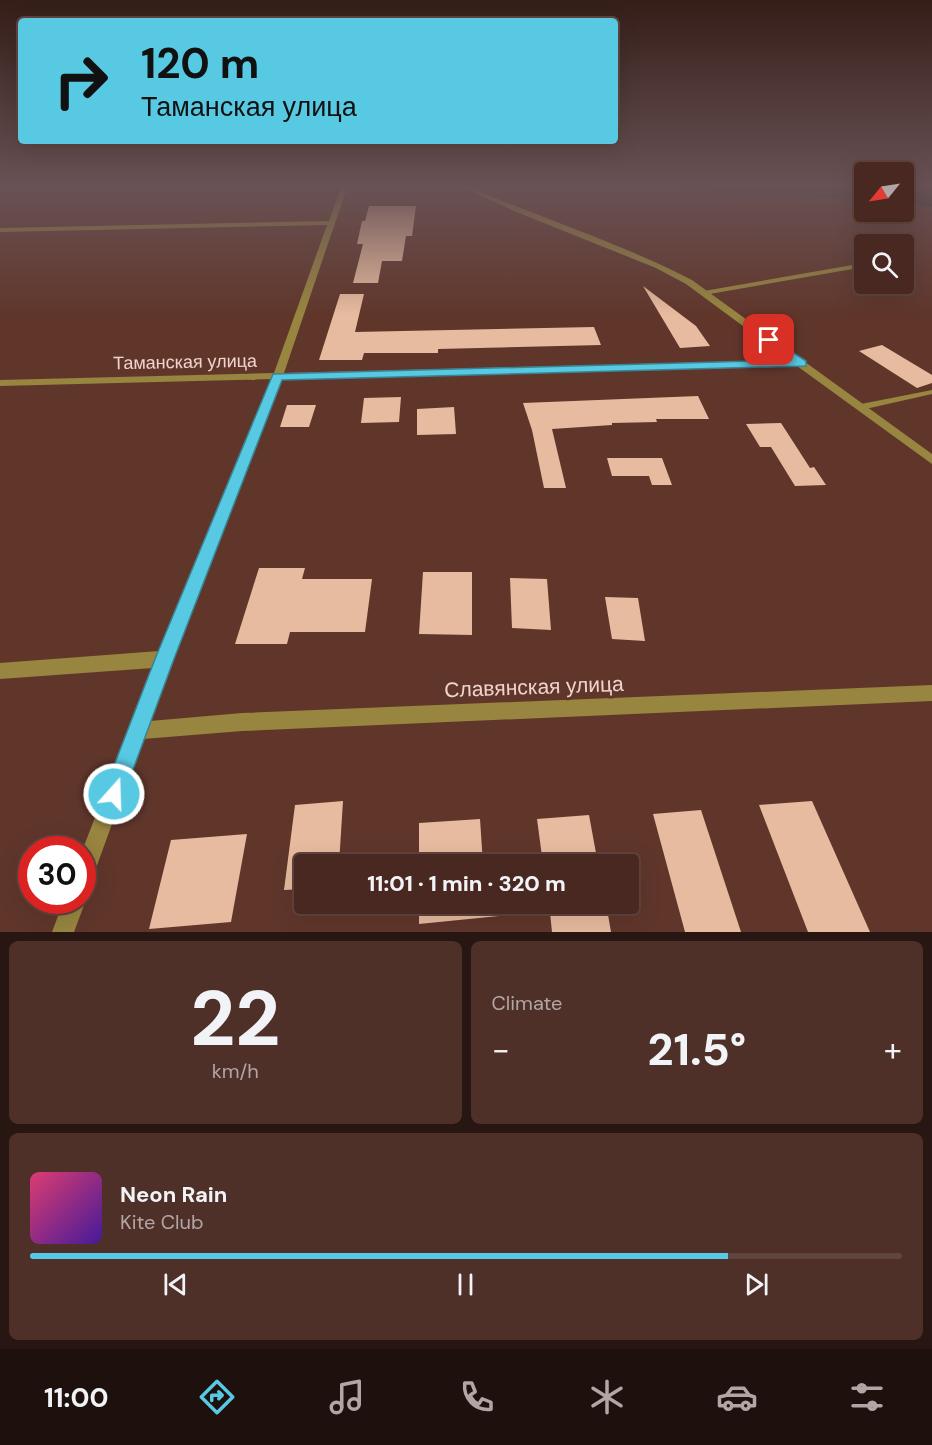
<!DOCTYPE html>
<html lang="en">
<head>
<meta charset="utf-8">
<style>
  :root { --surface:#482820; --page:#4f3029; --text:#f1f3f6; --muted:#b1a6a5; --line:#60443e; --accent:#57c9e2 }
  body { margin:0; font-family:"DM Sans",sans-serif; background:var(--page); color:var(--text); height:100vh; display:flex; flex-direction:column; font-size:22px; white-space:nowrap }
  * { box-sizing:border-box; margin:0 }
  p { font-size:20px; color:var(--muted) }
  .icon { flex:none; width:33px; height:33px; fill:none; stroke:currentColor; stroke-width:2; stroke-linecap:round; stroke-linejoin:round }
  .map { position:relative; height:932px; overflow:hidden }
  .details { display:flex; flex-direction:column; gap:9px; padding:9px; background:#281612; flex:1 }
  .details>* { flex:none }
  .banner { position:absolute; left:18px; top:18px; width:600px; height:126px; border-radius:6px; box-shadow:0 6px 24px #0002,0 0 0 2px var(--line); background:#57c9e2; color:#111; overflow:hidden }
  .needle { width:39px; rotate:240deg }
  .buttons { position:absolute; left:854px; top:162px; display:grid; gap:12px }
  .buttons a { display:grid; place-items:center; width:60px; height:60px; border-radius:6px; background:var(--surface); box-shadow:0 6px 24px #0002,0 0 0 2px var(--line); font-size:30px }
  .speed { position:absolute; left:18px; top:836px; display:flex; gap:12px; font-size:30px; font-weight:700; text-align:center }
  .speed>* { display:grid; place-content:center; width:78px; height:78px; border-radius:50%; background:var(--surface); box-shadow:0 6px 24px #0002,0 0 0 2px var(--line); line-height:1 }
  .speed .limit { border:9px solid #d22; background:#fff; color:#111 }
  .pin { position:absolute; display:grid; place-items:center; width:51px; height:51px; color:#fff; margin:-26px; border-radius:12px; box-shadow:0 3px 9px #0006 }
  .me { position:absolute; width:66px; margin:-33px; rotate:20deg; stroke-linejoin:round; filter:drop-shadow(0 0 4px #0008) }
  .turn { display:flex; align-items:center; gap:21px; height:126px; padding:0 24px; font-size:27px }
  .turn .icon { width:78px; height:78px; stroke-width:2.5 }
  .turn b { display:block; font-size:42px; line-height:51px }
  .big { font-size:45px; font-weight:800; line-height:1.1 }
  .details .tile { flex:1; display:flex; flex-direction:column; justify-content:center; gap:9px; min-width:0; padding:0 21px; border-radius:9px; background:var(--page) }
  .details .dial { align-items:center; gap:0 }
  .dial b { font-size:78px; line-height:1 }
  .song { display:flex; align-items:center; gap:18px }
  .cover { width:72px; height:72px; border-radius:9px; background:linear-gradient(135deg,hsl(340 70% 55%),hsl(260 70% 35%)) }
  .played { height:6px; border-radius:3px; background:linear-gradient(90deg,var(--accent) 80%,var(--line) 80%) }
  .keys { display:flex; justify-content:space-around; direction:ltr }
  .heat { display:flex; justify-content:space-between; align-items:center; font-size:33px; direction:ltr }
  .details .tiles { flex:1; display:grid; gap:9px; grid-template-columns:1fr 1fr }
  .tile:last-child { grid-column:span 2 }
  .trip { position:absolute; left:294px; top:854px; width:345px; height:60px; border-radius:6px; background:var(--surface); box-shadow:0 6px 24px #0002,0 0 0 2px var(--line); font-weight:800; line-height:60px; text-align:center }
  .menu { display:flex; height:96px; justify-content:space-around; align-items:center; background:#1d100d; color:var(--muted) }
  .menu .icon { width:42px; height:42px }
  .menu .active { color:var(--accent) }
  .menu b { font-size:27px; color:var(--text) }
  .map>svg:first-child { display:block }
  .water { fill:#1d3338 }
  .building { fill:#e7bb9f }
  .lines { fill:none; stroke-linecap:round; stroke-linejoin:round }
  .lane { fill:#978540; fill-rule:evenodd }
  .street { fill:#978540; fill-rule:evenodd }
  .route { fill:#57c9e2; stroke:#398393; stroke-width:1.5 }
  .labels { text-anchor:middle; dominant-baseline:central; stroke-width:6; stroke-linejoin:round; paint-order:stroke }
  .street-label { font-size:18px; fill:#efd4cd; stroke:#60362b }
  .near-street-label { font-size:21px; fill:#efd4cd; stroke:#60362b }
</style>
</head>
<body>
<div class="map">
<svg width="932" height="932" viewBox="0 0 932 932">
  <rect width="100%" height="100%" fill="#60362b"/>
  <path class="water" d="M653 185H864V198L748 195 663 188Z
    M903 185H932V207L903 203Z"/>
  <path class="building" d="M369 206H416L412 236H406L402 261H382L378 283H353L363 244H357L362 221H365Z
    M643 286 696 326 710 346 680 348Z
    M340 294H364L355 332 594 327 601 345 438 349V353H364L362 360H319Z
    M882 345 932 375V383L917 388 859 351Z
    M698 396 709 419H656L657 422 612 423V425L552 429 566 488H544L532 430 523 403Z
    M401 397 399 422 361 423 364 398Z
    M287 405H316L309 427H280Z
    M454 407 456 434 417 435V409Z
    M781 423 810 468 814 467 826 485 795 486 771 447H760L746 424Z
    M607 458H662L672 485H652L649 476H612Z
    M259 568H305L302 579H372L365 632H290L287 644H235Z
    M423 572H472V635L419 634Z
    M510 578 547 579 551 630 512 628Z
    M605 597 638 598 645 641 612 639Z
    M343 801 339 864H304V889L284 890 295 805Z
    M812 801 870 932H808L759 805Z
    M701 810 741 932H685L653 814Z
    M589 815 598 864H543L537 819Z
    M480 819 483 864H419V823Z
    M247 834 231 922 149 929 171 840Z
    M419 903H498L499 916 419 924Z
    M549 903H606L611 932H552Z"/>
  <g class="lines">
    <path class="lane" d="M864 263V267L704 295 701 293 704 291Z
      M932 390V394L861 410 857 407 861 404Z"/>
    <path class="street" d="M342 185H348L284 373 789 360 686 284 656 268 514 211 458 185H465C539 218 621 243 692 280L932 454V464L797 366 282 379 150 721 242 713 932 685V701L242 731 143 739 92 879 89 886 82 889V851L153 668 0 679V663L159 651 272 379 0 386V380L274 373 327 225 0 232V228L329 221Z
      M82 892 86 900 74 932H52L64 900H82Z"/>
  </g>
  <linearGradient id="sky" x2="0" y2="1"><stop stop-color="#351e18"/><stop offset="0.59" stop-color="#695255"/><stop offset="1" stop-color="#695255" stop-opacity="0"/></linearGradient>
  <rect width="932" height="315" fill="url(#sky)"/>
  <path class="route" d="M769 337 806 361V366L282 380 174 659 121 802 114 805 106 802 103 794 155 659 273 374 790 360 766 342 764 340Z"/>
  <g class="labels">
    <g class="street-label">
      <text transform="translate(185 362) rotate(-1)">Таманская улица</text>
    </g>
    <g class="near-street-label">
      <text transform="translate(534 687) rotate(-2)">Славянская улица</text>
    </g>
  </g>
</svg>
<div class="buttons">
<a><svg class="needle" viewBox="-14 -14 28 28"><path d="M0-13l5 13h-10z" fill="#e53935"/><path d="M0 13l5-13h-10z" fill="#b1a6a5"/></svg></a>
<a><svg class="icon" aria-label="search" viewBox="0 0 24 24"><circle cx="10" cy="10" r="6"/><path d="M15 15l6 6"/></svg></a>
</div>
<div class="speed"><div class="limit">30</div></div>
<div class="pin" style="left:769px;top:340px;background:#d93025"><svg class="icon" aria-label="arrive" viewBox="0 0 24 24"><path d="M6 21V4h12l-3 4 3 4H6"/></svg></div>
<svg class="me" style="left:114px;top:794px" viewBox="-20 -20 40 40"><circle r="17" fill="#57c9e2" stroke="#fff" stroke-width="3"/><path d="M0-11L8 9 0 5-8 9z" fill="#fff"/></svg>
<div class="trip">11:01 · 1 min · 320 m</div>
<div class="banner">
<div class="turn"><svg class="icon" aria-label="right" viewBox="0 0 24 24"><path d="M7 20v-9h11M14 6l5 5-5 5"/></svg><div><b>120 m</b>Таманская улица</div></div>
</div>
</div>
<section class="details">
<div class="tiles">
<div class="tile dial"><b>22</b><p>km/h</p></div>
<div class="tile"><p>Climate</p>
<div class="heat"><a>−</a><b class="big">21.5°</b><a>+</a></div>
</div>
<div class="tile">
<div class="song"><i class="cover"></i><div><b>Neon Rain</b><p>Kite Club</p></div></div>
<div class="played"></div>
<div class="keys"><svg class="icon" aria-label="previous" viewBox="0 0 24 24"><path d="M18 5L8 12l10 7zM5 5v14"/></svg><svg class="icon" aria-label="pause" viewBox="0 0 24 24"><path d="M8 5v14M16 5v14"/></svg><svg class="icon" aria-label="next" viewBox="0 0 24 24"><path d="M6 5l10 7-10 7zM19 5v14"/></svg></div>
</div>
</div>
</section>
<nav class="menu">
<b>11:00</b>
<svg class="icon active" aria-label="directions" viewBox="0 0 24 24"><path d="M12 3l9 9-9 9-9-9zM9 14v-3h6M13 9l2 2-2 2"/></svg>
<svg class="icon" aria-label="music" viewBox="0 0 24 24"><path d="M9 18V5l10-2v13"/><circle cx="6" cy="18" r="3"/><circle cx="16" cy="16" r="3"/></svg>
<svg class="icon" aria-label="phone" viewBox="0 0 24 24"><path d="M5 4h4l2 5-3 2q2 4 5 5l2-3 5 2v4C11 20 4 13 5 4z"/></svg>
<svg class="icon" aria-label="climate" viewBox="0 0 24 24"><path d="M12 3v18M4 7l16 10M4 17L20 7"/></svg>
<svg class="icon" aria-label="car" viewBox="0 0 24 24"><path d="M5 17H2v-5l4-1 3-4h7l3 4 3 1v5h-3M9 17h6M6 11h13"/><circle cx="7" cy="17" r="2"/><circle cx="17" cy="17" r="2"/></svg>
<svg class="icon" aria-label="filters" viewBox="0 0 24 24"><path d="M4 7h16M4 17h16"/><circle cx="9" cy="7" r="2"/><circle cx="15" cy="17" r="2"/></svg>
</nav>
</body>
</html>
